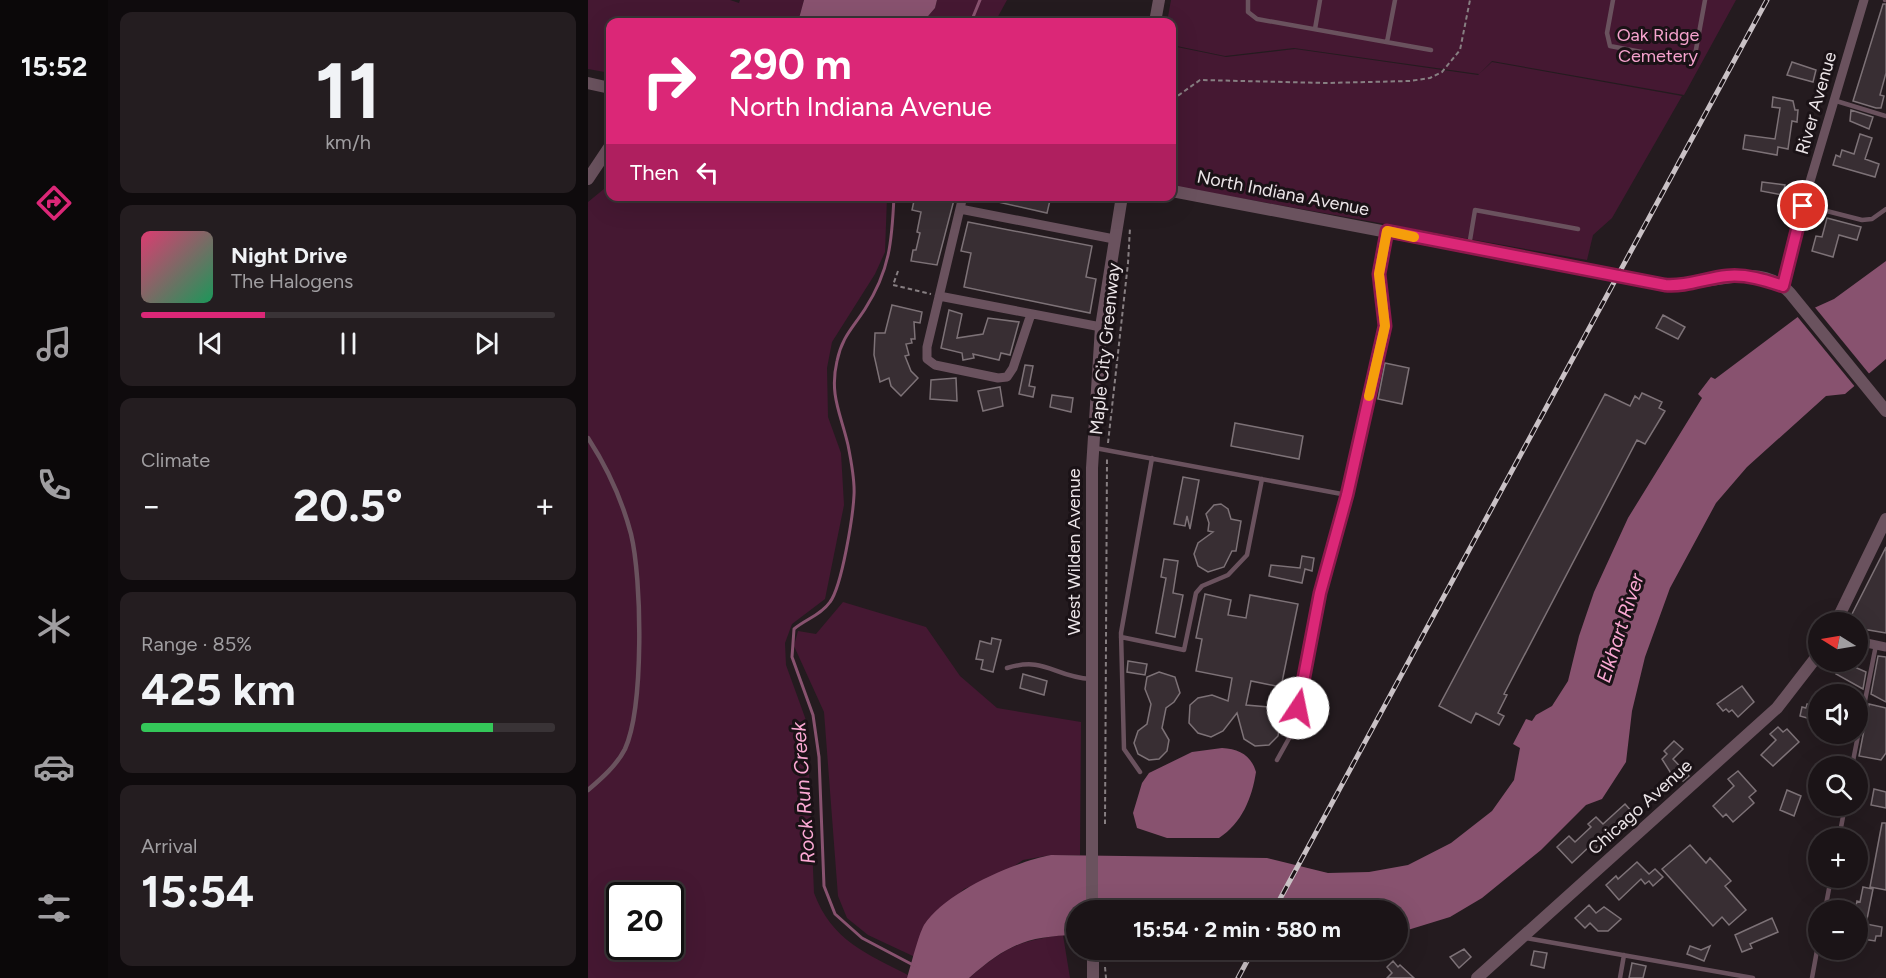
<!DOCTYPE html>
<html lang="en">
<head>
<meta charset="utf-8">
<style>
  :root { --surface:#1b1417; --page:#241d20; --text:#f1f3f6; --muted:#a09ea1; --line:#393336; --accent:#db2777 }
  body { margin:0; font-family:Figtree,sans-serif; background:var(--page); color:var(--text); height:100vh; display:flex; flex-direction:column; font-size:22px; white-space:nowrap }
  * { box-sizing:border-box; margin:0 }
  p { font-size:20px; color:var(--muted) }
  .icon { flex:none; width:33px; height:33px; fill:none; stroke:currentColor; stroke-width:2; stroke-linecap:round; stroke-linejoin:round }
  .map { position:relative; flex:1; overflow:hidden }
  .sheet { display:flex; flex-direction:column; gap:12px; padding:12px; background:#0f0b0d; width:480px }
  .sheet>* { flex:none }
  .top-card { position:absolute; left:18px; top:18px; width:570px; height:183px; border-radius:12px; box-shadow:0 6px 24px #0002,0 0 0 2px var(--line); background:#db2777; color:#fff; overflow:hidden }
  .needle { width:39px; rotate:281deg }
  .controls { position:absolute; left:1220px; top:612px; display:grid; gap:12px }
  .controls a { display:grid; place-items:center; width:60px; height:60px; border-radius:50%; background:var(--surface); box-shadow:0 6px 24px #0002,0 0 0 2px var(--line); font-size:30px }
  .speed { position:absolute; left:18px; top:882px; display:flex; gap:12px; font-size:30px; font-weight:700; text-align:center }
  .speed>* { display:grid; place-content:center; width:78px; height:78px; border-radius:50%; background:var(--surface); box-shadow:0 6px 24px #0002,0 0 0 2px var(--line); line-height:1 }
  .speed .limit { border:3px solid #111; border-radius:9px; background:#fff; color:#111 }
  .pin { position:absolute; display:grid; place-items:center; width:51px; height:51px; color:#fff; margin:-26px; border:3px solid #fff; border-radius:50%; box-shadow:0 2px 6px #0007 }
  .me { position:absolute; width:66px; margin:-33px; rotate:11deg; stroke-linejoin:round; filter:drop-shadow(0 0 4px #0008) }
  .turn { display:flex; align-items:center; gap:21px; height:126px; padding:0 24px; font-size:27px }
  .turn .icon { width:78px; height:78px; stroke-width:2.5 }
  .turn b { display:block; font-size:42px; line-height:51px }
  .then { display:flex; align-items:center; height:57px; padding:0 24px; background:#0003; gap:12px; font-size:22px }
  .big { font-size:45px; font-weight:700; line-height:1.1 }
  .sheet .tile { flex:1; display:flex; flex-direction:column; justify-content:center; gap:9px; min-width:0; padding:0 21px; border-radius:12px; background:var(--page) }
  .sheet .dial { align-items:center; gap:0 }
  .dial b { font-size:78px; line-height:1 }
  .song { display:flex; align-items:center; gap:18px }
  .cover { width:72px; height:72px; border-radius:9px; background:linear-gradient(135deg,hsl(340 70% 55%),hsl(150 70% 35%)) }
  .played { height:6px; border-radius:3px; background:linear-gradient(90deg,var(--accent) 30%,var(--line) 30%) }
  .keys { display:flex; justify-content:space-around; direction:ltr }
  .heat { display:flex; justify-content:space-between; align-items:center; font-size:33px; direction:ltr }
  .charge { height:9px; border-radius:4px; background:linear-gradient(90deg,#34c759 85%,var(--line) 0) }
  .trip { position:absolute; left:478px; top:900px; width:342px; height:60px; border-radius:30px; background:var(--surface); box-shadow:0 6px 24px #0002,0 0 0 2px var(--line); font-weight:700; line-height:60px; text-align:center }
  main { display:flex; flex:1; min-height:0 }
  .tab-bar { display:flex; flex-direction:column; width:108px; justify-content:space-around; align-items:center; background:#0b0809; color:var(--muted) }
  .tab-bar .icon { width:42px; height:42px }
  .tab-bar .on { color:var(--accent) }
  .tab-bar b { font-size:27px; color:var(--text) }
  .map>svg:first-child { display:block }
  .green { fill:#451832; fill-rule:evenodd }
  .water { fill:#88526f }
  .pier { fill:#241b1f }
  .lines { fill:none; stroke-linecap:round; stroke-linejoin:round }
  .stream { stroke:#88526f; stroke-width:3 }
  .building { fill:#382e33; stroke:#7d7277; stroke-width:1.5 }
  .path { stroke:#877f82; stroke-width:2; stroke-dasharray:4.5 3; stroke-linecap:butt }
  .service { stroke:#6a525e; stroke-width:4.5 }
  .minor { stroke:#6a525e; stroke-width:9 }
  .tertiary { stroke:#6a525e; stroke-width:12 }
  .rail-casing { stroke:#c9c1c5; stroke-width:5 }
  .rail { stroke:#1a1216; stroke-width:3; stroke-dasharray:9; stroke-linecap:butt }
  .route-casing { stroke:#8e194d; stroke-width:15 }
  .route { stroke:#db2777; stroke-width:10 }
  .slow { stroke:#f59e0b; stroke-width:10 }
  .labels { text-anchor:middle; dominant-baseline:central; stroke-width:6; stroke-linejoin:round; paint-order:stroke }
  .park-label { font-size:18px; fill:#f6a3ce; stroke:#1a1216 }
  .street-label { font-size:18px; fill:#ece5e8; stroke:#1a1216 }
  .water-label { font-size:20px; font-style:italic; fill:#fba8d3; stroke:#1a1216 }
</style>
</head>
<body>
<main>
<nav class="tab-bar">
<b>15:52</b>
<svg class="icon on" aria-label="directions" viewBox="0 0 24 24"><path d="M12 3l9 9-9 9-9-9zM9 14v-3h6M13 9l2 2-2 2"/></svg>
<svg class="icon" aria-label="music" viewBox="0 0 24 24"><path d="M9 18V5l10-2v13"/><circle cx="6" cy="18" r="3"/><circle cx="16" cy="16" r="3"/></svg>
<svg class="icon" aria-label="phone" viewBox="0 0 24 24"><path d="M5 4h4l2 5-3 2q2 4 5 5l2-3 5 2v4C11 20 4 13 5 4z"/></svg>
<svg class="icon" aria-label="climate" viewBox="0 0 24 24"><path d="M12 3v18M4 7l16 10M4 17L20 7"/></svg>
<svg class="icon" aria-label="car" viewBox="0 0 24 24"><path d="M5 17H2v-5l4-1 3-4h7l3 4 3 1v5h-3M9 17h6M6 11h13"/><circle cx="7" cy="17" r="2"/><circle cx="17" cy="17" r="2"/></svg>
<svg class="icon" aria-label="filters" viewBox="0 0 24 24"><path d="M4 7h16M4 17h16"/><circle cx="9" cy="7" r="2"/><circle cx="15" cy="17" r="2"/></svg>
</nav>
<section class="sheet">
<div class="tile dial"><b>11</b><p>km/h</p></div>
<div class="tile">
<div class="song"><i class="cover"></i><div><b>Night Drive</b><p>The Halogens</p></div></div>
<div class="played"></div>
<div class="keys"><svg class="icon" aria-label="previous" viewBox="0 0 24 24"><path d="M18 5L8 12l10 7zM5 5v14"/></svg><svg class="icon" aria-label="pause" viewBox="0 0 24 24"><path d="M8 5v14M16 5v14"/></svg><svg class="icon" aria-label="next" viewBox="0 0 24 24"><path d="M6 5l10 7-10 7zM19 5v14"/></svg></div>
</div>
<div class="tile"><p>Climate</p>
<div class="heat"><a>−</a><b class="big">20.5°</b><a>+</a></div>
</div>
<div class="tile"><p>Range · 85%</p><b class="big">425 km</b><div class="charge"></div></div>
<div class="tile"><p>Arrival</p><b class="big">15:54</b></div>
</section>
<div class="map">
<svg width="1298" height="978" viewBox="0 0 1298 978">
  <rect width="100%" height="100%" fill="#241b1f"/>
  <path class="green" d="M0 0H142L151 3 152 0H216L210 22H22V73L0 69Z
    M349 0H419L407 22H335L347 8Z
    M583 0H1148L1096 95 904 61 891 74 706 48 637 56 584 45V22H579Z
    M584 46 638 57 707 49 890 75 904 62 1094 96 1024 218 1005 235 999 260 584 186Z
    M22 184V196L299 197 297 252 287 274 244 342 239 368 240 417 253 453 256 505 237 599 204 624 197 643 198 665 219 723 226 893C244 941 278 953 320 975L319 978H0V202ZM32 896H82V946H32Z
    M255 602 338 627 372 676 409 708 493 722 492 855H463L435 860 419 871 376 889 336 926 327 957 280 935 259 918 250 896 236 712 206 646 210 631 228 634Z
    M475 935 482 978H381C416 948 429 941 475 935Z"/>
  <path class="water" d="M216 0H349L347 8 335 22H210Z
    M1298 261V359L1257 394 1238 396 1159 467 1128 503 1082 588 1057 657 1044 711 1038 762 1014 799 998 805 953 850 894 898 862 917 810 933V910H489V935C438 936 419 945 381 978H319C323 965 330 936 336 925 357 892 426 862 463 855L679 858 740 873 781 872 820 865 863 843 904 811 926 780 932 748 925 744 938 719 944 721 948 715 964 706 980 681 991 636 1006 592 1040 518 1114 398 1110 394 1123 377 1127 379 1215 313 1246 299Z
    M634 748C651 749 663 755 668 772 664 798 654 823 631 838H579L549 828 545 813 554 783 561 773 604 752Z
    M645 950H743L667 960Z"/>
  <path class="pier" d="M1225 305 1283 376 1268 388 1208 315Z"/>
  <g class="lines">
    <path class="stream" d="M383 22 392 0
      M306 196C304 241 302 270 277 309 264 329 254 337 249 361 241 395 253 414 260 445 263 460 267 480 266 495 265 516 254 586 242 602 233 615 218 619 206 629L204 657 225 715 231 757 236 886 247 914 274 938 327 966"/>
  </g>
  <path class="building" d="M1295 4H1298V73L1292 95 1296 96 1293 108H1288L1265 101Z
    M1204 62 1228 70 1225 82 1199 75Z
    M1185 97 1205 101 1207 110H1210L1209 122 1204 121 1200 149 1190 147 1189 155 1155 149 1157 135 1187 139 1192 108 1184 107Z
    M1263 110 1285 117 1281 129 1262 121Z
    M1272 134 1284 138 1277 159 1291 164 1287 177 1245 165 1248 155 1252 157 1254 150 1266 154Z
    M1174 182 1197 185 1195 195 1173 191Z
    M327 196H367L349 265 323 261 325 250H328L332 233 329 232 333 212 324 210Z
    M402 196H463L459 213 401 200Z
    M1239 218 1273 227 1269 240 1251 235 1245 257 1224 251 1228 236 1234 237Z
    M380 222 504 246 498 277 508 279 502 313 376 287 383 253 373 251Z
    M304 305 334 312 332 323 326 322 327 339H323L324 343 318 344 321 355 317 356 323 371 330 378 313 396 303 386 301 378 292 382 286 355 287 333H297Z
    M361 310 374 314 369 338 395 334 400 318 431 322 422 355 413 353 411 360 385 354 386 358 375 360 374 353 353 348Z
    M1075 315 1097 327 1090 339 1068 328Z
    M797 363 821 368 814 404 790 399Z
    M437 365 445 366 441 386 447 387 445 397 431 394Z
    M368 378 369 401 342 399 343 380Z
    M412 387 415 406 395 411 390 391Z
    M1054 393 1074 402 1071 408 1077 411 1057 444 1049 440 916 694 919 695 910 713 916 716 911 725 888 713 883 723 851 706 1017 394 1042 406 1047 396 1051 399Z
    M464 395 485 398 483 412 462 407Z
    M647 423 715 436 711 459 643 446Z
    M595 477 611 480 602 529 599 516 597 526 586 524Z
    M633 504 640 509 643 519 653 521 648 551H644L636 567 620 572 610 566 606 554 610 543 625 532 620 531 621 523 618 514 626 505Z
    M1298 547V633L1269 628V622H1260Z
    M714 556 726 558 724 571 717 569 714 583 681 576 683 565 712 568Z
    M576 559 590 561 585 593 595 595 587 637 568 633 578 578 573 577Z
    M617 594 643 600 640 615 658 618 662 595 710 604 693 687 663 681 658 705 681 707 692 723 690 736 681 745 667 746 656 739 649 713 635 731 623 737 610 733 601 723 602 705 610 698 624 695 640 701 644 678 608 671 614 639 608 638Z
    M404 638 413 640 405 672 393 669 395 660 388 659 392 641 403 644Z
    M1290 656 1298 657V702L1283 694Z
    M540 661 559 664 557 675 539 672Z
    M1255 662 1278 672 1275 689 1248 674Z
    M571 672 587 677 592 693 586 702 578 708 574 728 581 740 579 751 571 759 561 760 550 754 546 743 550 731 559 724 563 704 557 689 559 677Z
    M435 674 459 681 456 695 432 688Z
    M1154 686 1166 702 1150 717 1144 710 1141 712 1138 709 1135 711 1129 704Z
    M1219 704 1230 706V721L1212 716 1214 707 1218 708Z
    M1281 704 1298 708V753L1293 760 1271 756Z
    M1190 727 1195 732 1199 729 1211 742 1185 766 1173 755 1188 740 1182 734Z
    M1086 741 1095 749 1085 759 1101 776 1095 781 1087 773 1084 775 1074 759 1079 754 1076 751Z
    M1150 771 1168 791 1161 797 1166 803 1145 822 1138 814 1135 817 1125 806 1146 786 1140 779Z
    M1286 789 1298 792V808L1283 805Z
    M1199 790 1213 796 1206 816 1192 810Z
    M1037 804 1044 812 1007 849 1003 845 984 863 969 847 981 836 987 842 1003 827 1000 824 1008 817 1015 824Z
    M1294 823H1298V890L1282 887Z
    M1102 845 1118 863 1122 858 1143 881 1137 886 1158 910 1141 925 1134 917 1125 926 1074 869Z
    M1049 862 1061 874 1067 869 1075 877 1065 886 1061 881 1057 884 1053 879 1031 900 1018 885 1028 876 1030 879Z
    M1275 887 1285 889 1278 924 1294 927 1293 936H1288L1287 941 1269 938 1267 910 1269 901 1272 902Z
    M1001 905 1008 913 1016 907 1033 919 1020 931H1010L1002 923 997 928 987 918Z
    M1184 918 1190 932 1162 944 1164 948 1154 952 1147 935Z
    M1102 946 1113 950 1122 946 1116 961 1099 954Z
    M876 949 883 957 871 968 862 957Z
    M946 951 959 953 956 968 943 965Z
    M805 961 810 967 812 965 826 978H799L804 973 799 967Z
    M1044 963 1058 966 1055 978H1041Z"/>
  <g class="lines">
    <path class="path" d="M584 100 612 80 738 83 822 81 842 78 854 72 872 50 882 0
      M310 271 305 285 343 294
      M520 443 540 263 542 228
      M517 824 519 457
      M517 967 518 978"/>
    <path class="service" d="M660 0V12L669 19 843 50
      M1025 0 1019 33 1022 46 1101 61 1107 55 1117 0
      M1297 0H1298
      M727 29 732 0
      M799 42 807 0
      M1245 100 1298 116
      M1215 205 1274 220 1284 219 1298 209
      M881 246 887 210 990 229
      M0 438C19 467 34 500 43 534 54 579 56 707 37 749 29 765 13 779 0 790
      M507 448 759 495
      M533 637 596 650 608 593 614 586 640 575 659 555 674 479
      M419 668C458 656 465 677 503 679
      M689 760 704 733 732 593 759 495 797 326 791 274 799 233
      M1264 766 1288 645
      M552 772 536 749 533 633 564 458
      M1251 838 1257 806
      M1237 910 1243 878
      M938 938 1165 978
      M1032 978 1036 955
      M1224 978 1230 945"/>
    <path class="minor" d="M375 196 339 347V359L347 365 410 378 419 377 425 368 443 314
      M372 209 526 239
      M1195 286 1215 205 1276 0
      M351 296 513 327
      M1269 641 1298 647"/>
    <path class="tertiary" d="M567 22 571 0
      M0 83 22 88
      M0 179 22 146
      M584 191 1077 285C1115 288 1170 258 1202 293L1298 411
      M1248 622 1298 519
      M504 910V468L513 327 534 196
      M505 978V950
      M889 978 1189 708 1230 655"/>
    <g class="rail-casing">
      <path id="rail" d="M686 910 1179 0
        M650 978 665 950"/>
    </g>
    <use href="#rail" class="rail"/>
  </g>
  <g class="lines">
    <g class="route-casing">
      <path id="route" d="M710 708 732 593 759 495 797 326 791 274 799 231 1077 285C1098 287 1118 278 1139 276 1158 274 1177 280 1195 286L1215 206"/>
    </g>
    <use href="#route" class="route"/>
    <path class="slow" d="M781 396 797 326 791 274 799 231 826 237"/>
  </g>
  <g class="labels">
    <g class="park-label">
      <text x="1070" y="35">Oak Ridge<tspan x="1070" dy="21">Cemetery</tspan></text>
    </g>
    <g class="street-label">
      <text transform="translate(1228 103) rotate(-74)">River Avenue</text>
      <text transform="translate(695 193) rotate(11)">North Indiana Avenue</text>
      <text transform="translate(517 349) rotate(-84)">Maple City Greenway</text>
      <text transform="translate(486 552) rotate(-90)">West Wilden Avenue</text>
      <text transform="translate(1052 807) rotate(-42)">Chicago Avenue</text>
    </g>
    <g class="water-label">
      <text transform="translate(1032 628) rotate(-72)">Elkhart River</text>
      <text transform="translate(215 793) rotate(-94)">Rock Run Creek</text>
    </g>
  </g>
</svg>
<div class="controls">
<a><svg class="needle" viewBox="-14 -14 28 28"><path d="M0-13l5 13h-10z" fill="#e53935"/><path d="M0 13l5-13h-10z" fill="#a09ea1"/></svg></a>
<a><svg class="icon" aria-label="sound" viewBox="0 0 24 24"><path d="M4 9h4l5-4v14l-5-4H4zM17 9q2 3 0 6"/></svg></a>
<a><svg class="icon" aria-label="search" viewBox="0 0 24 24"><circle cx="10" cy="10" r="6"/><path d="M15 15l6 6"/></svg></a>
<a>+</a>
<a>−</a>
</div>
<div class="speed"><div class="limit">20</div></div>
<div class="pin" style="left:1215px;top:206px;background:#d93025"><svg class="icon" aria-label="arrive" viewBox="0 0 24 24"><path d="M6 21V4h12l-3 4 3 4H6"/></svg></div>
<svg class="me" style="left:710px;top:708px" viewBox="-20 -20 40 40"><circle r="19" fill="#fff"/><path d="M0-13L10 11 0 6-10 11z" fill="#db2777"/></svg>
<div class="trip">15:54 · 2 min · 580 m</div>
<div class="top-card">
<div class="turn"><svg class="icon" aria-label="right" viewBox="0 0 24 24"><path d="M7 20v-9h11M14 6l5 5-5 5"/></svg><div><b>290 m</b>North Indiana Avenue</div></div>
<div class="then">Then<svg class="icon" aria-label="left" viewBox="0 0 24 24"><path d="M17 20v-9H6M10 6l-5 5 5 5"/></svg></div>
</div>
</div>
</main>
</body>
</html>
